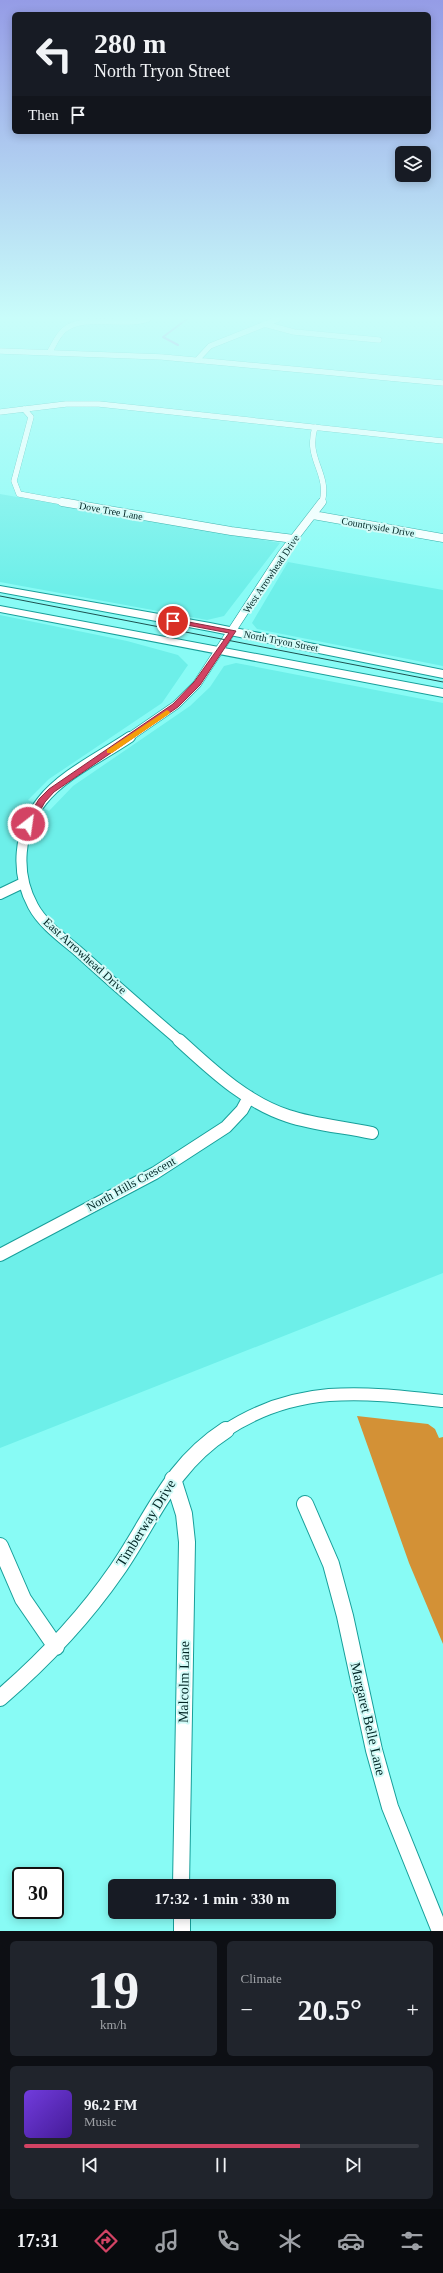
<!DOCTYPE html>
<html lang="en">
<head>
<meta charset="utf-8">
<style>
  :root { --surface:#171b24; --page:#20242c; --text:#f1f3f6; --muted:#9ea1a6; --line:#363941; --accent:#d34364 }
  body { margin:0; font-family:Georgia,serif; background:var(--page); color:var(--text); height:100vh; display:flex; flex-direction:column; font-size:15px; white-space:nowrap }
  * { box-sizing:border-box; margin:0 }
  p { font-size:13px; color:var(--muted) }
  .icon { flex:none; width:22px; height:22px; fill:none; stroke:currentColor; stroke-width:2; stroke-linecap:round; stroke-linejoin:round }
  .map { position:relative; height:1931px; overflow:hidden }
  .sheet { display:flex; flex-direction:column; gap:10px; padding:10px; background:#0d0f14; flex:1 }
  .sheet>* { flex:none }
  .banner { position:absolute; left:12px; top:12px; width:419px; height:122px; border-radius:6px; box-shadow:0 2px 10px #0003; background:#171b24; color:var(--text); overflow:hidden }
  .tools { position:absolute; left:395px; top:146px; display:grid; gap:8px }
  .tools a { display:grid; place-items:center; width:36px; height:36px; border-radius:6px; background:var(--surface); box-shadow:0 2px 10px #0003; font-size:20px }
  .speed { position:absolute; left:12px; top:1867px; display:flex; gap:8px; font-size:20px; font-weight:700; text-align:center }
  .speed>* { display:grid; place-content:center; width:52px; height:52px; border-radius:50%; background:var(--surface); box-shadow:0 2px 10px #0003; line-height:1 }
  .speed .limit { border:2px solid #111; border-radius:6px; background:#fff; color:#111 }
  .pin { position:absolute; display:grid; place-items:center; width:34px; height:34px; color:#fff; margin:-17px; border:2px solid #fff; border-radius:50%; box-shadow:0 1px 4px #0007 }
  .me { position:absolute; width:44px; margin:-22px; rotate:30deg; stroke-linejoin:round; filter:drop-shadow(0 0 3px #0008) }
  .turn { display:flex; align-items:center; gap:14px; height:84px; padding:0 16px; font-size:18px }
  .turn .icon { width:52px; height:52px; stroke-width:2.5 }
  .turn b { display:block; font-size:28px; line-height:34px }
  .then { display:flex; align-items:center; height:38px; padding:0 16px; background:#0003; gap:8px; font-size:15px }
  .big { font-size:30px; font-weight:700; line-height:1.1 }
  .sheet .card { flex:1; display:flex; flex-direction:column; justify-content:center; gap:6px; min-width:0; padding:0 14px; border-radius:6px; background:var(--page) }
  .sheet .dial { align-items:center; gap:0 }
  .dial b { font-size:52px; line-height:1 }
  .song { display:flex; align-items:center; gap:12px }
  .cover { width:48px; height:48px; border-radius:6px; background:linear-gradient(135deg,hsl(260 70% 55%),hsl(260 70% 35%)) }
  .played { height:4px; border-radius:2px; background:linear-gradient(90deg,var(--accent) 70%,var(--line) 70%) }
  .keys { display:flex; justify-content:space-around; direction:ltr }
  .heat { display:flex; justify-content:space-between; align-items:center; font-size:22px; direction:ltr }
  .sheet .tiles { flex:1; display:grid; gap:10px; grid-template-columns:1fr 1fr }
  .card:last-child { grid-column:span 2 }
  .trip { position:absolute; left:108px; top:1879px; width:228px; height:40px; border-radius:6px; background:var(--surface); box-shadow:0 2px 10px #0003; font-weight:700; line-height:40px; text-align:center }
  .menu { display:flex; height:64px; justify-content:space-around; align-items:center; background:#090b0e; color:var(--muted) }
  .menu .icon { width:28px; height:28px }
  .menu .selected { color:var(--accent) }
  .menu b { font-size:18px; color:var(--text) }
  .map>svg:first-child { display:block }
  .built { fill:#6defe9 }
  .forest { fill:#d39136 }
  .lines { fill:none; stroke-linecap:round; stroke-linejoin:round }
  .stream { stroke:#ba79e3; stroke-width:2 }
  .street-far4-casing { stroke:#189f9a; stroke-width:6 }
  .street-far3-casing { stroke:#189f9a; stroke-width:9 }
  .street-far2-casing { stroke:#189f9a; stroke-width:12 }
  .street-far1-casing { stroke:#189f9a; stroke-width:14 }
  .street-casing { stroke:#189f9a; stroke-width:18 }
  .primary-casing { stroke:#189f9a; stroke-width:2 }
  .street-far4 { stroke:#fff; stroke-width:5.5 }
  .street-far3 { stroke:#fff; stroke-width:8 }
  .street-far2 { stroke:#fff; stroke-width:10 }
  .street-far1 { stroke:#fff; stroke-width:12 }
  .street { stroke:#fff; stroke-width:16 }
  .primary { fill:#fff; fill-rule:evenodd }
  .tram { stroke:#1c5250; stroke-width:1 }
  .route { fill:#d34364; stroke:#892c41 }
  .slow { fill:#f59e0b }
  .labels { text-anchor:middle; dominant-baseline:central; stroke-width:4; stroke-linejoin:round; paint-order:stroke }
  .far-street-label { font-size:10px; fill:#002524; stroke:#d2fbf8 }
  .street-label { font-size:12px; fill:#002524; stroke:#d2fbf8 }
  .near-street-label { font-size:14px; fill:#002524; stroke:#d2fbf8 }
</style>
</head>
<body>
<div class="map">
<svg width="443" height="1931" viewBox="0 0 443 1931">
  <rect width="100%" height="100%" fill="#88fbf5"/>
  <path class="built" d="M0 494 280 543 224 616 207 620 0 582Z
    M288 562 443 590V666L257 629 252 623Z
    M0 615 127 641 178 655 188 665 162 703 49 779 28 800 49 811 73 786 190 706 210 687 224 666 236 663 443 703V1273L0 1448Z"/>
  <path class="forest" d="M357 1416 428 1424 435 1429 439 1438 443 1437V1644L409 1563Z"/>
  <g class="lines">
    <path class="stream" d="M178 345 163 337 187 319"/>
    <g class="street-far4-casing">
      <path id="street-far4" d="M264 324 294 332 379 340
        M0 351 162 357 443 383
        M49 353C54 345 57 336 64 330 84 313 123 328 148 319
        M197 360 210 346 278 319
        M24 409 31 417 14 481 19 494 68 503
        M0 412 66 404H99L443 441
        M315 427C305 460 330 472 322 503"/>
    </g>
    <g class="street-far3-casing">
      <path id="street-far3" d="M62 502 231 531 294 539
        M313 515 443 538
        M128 738 176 705 197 684 282 554 322 502"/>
    </g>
    <g class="street-far2-casing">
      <path id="street-far2" d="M130 737C102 756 62 775 42 801 18 831 15 873 33 906 43 925 65 940 80 953 113 983 146 1012 180 1041
        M0 894 23 883"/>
    </g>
    <g class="street-far1-casing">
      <path id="street-far1" d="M179 1040C211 1069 245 1102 288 1116 315 1125 345 1127 372 1133
        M0 1255 155 1173 226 1127 242 1110 249 1097
        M225 1431C296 1384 362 1392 443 1401"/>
    </g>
    <g class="street-casing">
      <path id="street" d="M173 1479 184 1514 187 1542 181 1886
        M305 1504 331 1564 345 1616 374 1750 390 1807 440 1931
        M0 1546 23 1599 56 1647
        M0 1698C44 1660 84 1618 117 1570 153 1518 169 1467 226 1430
        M182 1912V1931"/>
    </g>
    <g class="primary-casing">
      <path id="primary" d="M0 586 210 623 443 670V678L210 631 0 592Z
        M0 606 443 689V697L0 612Z"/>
    </g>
    <use href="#street-far4" class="street-far4"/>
    <use href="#street-far3" class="street-far3"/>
    <use href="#street-far2" class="street-far2"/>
    <use href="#street-far1" class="street-far1"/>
    <use href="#street" class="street"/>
    <use href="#primary" class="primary"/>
    <path class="tram" d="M0 596 443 682"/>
  </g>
  <linearGradient id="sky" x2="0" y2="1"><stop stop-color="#959ce6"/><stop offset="0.54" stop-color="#c9fdfa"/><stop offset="1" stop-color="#c9fdfa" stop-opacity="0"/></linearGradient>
  <rect width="443" height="589" fill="url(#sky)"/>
  <path class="route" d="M173 619 236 631 200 685 178 707 54 792 45 802 31 826H25L24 824 39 799 49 789 173 704 194 682 229 633 171 622 170 621Z"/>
  <path class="slow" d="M167 710 170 712 169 714 112 753H107V750Z"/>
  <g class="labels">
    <g class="far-street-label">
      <text transform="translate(111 511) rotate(10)">Dove Tree Lane</text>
      <text transform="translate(378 527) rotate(10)">Countryside Drive</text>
      <text transform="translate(271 574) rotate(-56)">West Arrowhead Drive</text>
      <text transform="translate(281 641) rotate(11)">North Tryon Street</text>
    </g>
    <g class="street-label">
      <text transform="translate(85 956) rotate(42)">East Arrowhead Drive</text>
      <text transform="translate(131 1184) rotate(-29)">North Hills Crescent</text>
    </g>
    <g class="near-street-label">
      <text transform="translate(146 1523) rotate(-58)">Timberway Drive</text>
      <text transform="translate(184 1682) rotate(-89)">Malcolm Lane</text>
      <text transform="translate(368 1719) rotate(77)">Margaret Belle Lane</text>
    </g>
  </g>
</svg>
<div class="tools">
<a><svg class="icon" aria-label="layers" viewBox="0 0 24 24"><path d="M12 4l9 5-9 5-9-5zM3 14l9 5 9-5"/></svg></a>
</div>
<div class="speed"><div class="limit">30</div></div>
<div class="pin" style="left:173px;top:621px;background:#d93025"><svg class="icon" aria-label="arrive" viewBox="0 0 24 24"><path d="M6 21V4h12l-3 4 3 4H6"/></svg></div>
<svg class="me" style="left:28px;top:824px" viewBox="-20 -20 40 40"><circle r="17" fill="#d34364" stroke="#fff" stroke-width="3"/><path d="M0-11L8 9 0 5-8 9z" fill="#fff"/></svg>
<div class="trip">17:32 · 1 min · 330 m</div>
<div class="banner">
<div class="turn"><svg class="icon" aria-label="left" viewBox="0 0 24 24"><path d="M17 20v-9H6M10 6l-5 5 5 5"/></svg><div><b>280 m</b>North Tryon Street</div></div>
<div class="then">Then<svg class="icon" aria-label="arrive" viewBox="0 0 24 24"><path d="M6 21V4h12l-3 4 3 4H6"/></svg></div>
</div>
</div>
<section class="sheet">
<div class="tiles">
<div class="card dial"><b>19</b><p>km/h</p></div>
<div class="card"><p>Climate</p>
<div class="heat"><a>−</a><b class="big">20.5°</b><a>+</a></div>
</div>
<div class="card">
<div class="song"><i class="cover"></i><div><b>96.2 FM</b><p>Music</p></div></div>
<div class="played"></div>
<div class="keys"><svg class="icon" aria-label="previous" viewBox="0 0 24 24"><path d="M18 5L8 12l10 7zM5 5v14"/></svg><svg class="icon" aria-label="pause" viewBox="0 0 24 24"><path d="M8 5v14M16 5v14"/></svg><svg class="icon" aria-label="next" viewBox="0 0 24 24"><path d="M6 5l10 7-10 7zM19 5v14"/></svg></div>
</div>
</div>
</section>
<nav class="menu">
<b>17:31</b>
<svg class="icon selected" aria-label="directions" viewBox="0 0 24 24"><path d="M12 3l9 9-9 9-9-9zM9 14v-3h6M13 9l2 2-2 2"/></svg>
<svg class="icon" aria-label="music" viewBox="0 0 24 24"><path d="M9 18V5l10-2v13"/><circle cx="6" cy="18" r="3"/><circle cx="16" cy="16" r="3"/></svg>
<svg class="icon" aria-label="phone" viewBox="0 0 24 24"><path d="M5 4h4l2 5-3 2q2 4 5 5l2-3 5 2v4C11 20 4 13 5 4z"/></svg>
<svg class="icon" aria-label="climate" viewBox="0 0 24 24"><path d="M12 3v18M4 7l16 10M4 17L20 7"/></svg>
<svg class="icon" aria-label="car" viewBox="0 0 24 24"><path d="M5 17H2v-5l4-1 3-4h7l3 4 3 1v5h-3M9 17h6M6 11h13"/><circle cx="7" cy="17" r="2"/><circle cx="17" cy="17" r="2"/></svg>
<svg class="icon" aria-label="filters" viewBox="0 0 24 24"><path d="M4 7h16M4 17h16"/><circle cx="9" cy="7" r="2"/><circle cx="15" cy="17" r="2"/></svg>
</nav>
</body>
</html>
